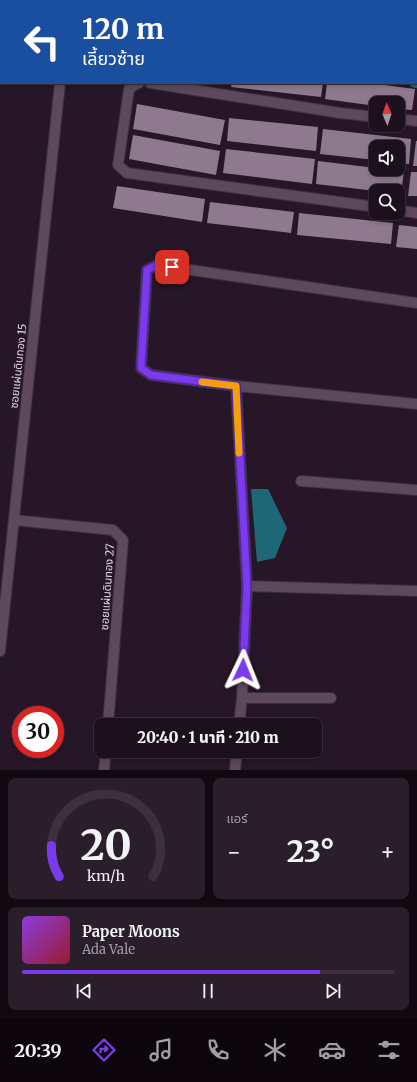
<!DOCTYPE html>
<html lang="th">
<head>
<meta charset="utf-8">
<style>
  :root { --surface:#1d101d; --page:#2a1e2a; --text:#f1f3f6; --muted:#a09da4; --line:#3b303b; --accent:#7c3aed }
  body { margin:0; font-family:Merriweather,"Noto Sans Thai",serif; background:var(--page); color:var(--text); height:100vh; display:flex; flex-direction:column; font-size:15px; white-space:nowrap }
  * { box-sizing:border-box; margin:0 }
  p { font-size:13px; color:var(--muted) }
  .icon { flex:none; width:22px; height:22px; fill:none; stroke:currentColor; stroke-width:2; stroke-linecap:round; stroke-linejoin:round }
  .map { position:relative; height:770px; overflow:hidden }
  .drawer { display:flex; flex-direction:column; gap:8px; padding:8px; background:#100910; flex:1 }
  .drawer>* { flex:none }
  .hud { position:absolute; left:0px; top:0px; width:417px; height:84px; box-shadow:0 2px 6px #0003,0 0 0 1px var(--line); background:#1a4fa0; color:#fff; overflow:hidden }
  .needle { width:26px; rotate:358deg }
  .tools { position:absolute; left:369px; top:96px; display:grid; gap:8px }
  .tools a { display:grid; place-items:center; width:36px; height:36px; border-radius:8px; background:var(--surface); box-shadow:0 2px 6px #0003,0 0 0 1px var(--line); font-size:20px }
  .speed { position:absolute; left:12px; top:706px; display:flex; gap:8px; font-size:20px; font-weight:700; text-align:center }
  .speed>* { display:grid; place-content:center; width:52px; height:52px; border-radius:50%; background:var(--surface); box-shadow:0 2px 6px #0003,0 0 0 1px var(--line); line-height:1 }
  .speed .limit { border:6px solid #d22; background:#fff; color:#111 }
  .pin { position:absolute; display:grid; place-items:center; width:34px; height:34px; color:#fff; margin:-17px; border-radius:8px; box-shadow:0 2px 6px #0006 }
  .me { position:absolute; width:44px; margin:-22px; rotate:2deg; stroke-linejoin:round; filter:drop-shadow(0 0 3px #0008) }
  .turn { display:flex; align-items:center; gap:14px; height:84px; padding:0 16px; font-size:18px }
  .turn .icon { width:52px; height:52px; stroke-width:2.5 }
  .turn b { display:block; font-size:28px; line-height:34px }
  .big { font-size:30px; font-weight:800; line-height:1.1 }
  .drawer .widget { flex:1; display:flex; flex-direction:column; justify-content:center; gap:6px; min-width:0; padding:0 14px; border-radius:8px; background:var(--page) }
  .drawer .dial { align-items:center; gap:0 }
  .dial svg { height:104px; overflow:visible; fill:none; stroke:var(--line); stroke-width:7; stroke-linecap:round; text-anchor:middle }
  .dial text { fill:var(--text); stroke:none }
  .song { display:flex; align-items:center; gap:12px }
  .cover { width:48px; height:48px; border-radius:6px; background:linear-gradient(135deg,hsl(270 70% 55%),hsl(350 70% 35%)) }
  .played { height:4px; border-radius:2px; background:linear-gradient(90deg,var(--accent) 80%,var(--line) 80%) }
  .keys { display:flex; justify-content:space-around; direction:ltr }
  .heat { display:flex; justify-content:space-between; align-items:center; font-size:22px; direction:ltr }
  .drawer .tiles { flex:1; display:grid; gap:8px; grid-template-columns:1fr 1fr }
  .widget:last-child { grid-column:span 2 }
  .trip { position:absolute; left:94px; top:718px; width:228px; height:40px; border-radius:8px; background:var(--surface); box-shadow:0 2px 6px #0003,0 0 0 1px var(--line); font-weight:800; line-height:40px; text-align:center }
  .menu { display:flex; height:64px; justify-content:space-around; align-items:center; background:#0c060c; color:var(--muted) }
  .menu .icon { width:28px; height:28px }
  .menu .current { color:var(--accent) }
  .menu b { font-size:18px; color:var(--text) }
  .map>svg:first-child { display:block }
  .water { fill:#1e6777 }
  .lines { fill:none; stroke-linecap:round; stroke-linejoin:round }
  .canal { stroke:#1e6777; stroke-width:16 }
  .building { fill:#8f798e }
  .minor-casing { stroke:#3d303d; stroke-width:12 }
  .minor { stroke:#5d485c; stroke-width:10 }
  .route-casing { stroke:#51269a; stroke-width:10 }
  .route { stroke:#7c3aed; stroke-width:7 }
  .slow { stroke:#f59e0b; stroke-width:7 }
  .labels { text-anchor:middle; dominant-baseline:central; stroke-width:4; stroke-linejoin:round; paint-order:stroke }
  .street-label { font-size:11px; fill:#e0d4e0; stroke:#271627 }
</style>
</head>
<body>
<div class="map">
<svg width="417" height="770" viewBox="0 0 417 770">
  <rect width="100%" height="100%" fill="#271627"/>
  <path class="water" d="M251 489H268L287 528 275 558 257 562Z"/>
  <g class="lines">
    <path class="canal" d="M70 0 72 1
      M416 80H417"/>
  </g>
  <path class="building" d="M232 83H323L321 97 231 87Z
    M327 83H369L415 89 412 110 398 109V103H376V106L325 99Z
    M137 104 225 120 220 145 133 129Z
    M229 118 318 127 316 151 227 141Z
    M323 129 411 139 409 164 398 163V147H376V160L320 154Z
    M133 135 220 151 216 175 129 159Z
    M416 141H417V166H413Z
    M226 149 315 159 312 184 223 173Z
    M318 161 376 168V169H386L404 171 401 194H398V191H376L316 184Z
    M411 172H417V196H408Z
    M117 186 205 199 202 222 113 208Z
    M210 202 294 212 291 233 207 223Z
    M299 213 393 223 391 244 297 235Z
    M399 225 417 227V249L396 247Z"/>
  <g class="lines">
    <g class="minor-casing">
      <path id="minor" d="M280 1V0
        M0 44H1
        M139 83 136 84 129 89 118 165 127 173 376 207
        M150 83 340 113 376 117
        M398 119 417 121
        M398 210 417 213
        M417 303 157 265 147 270 141 368 151 375 236 386 417 404
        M236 386 247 586 242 698 239 725
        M301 481 417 490
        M14 520 113 530 123 540 108 725
        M247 586 417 591
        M0 651 60 83
        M242 698H331
        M104 770 106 751
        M235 770 237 751"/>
    </g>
    <use href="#minor" class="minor"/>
  </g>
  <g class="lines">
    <g class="route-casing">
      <path id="route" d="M172 267 157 265 147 270 141 368 151 375 236 386 247 586 243 670"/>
    </g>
    <use href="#route" class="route"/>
    <path class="slow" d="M202 382 236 386 239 453"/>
  </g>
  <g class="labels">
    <g class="street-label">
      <text transform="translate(18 366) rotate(-84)">ซอยแผ่นดินทอง 15</text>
      <text transform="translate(107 587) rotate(-86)">ซอยแผ่นดินทอง 27</text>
    </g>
  </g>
</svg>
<div class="tools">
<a><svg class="needle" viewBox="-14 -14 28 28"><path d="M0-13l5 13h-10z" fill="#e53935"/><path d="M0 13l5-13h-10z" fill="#a09da4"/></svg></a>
<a><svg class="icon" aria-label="sound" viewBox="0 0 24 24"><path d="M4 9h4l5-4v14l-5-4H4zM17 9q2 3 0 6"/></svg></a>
<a><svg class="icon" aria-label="search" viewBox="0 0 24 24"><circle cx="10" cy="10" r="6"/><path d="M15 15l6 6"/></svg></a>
</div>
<div class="speed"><div class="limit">30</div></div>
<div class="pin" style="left:172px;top:267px;background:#d93025"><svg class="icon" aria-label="arrive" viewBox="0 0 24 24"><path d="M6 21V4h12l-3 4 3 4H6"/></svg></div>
<svg class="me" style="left:243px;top:670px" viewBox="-20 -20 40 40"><path d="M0-17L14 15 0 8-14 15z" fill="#7c3aed" stroke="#fff" stroke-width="4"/></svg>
<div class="trip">20:40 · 1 นาที · 210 m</div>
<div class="hud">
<div class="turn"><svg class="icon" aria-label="left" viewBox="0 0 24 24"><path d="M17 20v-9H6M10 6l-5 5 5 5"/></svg><div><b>120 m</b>เลี้ยวซ้าย</div></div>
</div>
</div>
<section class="drawer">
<div class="tiles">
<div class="widget dial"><svg viewBox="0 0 100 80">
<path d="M14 69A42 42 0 1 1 86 69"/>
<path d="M14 69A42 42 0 0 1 8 45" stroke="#7c3aed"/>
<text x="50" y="56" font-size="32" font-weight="700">20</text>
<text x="50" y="72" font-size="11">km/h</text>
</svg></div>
<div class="widget"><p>แอร์</p>
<div class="heat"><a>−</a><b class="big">23°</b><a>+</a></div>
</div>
<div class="widget">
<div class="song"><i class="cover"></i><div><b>Paper Moons</b><p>Ada Vale</p></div></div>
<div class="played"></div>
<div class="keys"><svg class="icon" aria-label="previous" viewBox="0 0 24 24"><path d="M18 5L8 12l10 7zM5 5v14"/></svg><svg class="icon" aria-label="pause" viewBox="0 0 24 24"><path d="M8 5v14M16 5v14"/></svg><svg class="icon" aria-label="next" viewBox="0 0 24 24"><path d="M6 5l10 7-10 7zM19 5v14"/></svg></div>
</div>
</div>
</section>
<nav class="menu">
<b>20:39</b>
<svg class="icon current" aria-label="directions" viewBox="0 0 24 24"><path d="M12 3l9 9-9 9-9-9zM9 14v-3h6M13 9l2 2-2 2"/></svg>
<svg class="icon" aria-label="music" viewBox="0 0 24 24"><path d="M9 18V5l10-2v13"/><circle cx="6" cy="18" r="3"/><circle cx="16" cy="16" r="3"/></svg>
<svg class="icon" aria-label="phone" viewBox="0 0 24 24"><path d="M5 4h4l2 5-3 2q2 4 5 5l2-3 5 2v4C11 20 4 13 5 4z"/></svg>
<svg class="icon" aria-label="climate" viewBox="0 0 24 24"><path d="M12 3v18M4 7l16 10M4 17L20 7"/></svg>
<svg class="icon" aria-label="car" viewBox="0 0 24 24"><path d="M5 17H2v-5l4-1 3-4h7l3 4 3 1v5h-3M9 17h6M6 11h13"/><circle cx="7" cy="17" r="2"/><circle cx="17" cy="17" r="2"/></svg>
<svg class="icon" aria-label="filters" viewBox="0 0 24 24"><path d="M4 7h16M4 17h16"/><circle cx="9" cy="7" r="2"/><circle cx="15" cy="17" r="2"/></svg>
</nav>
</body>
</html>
